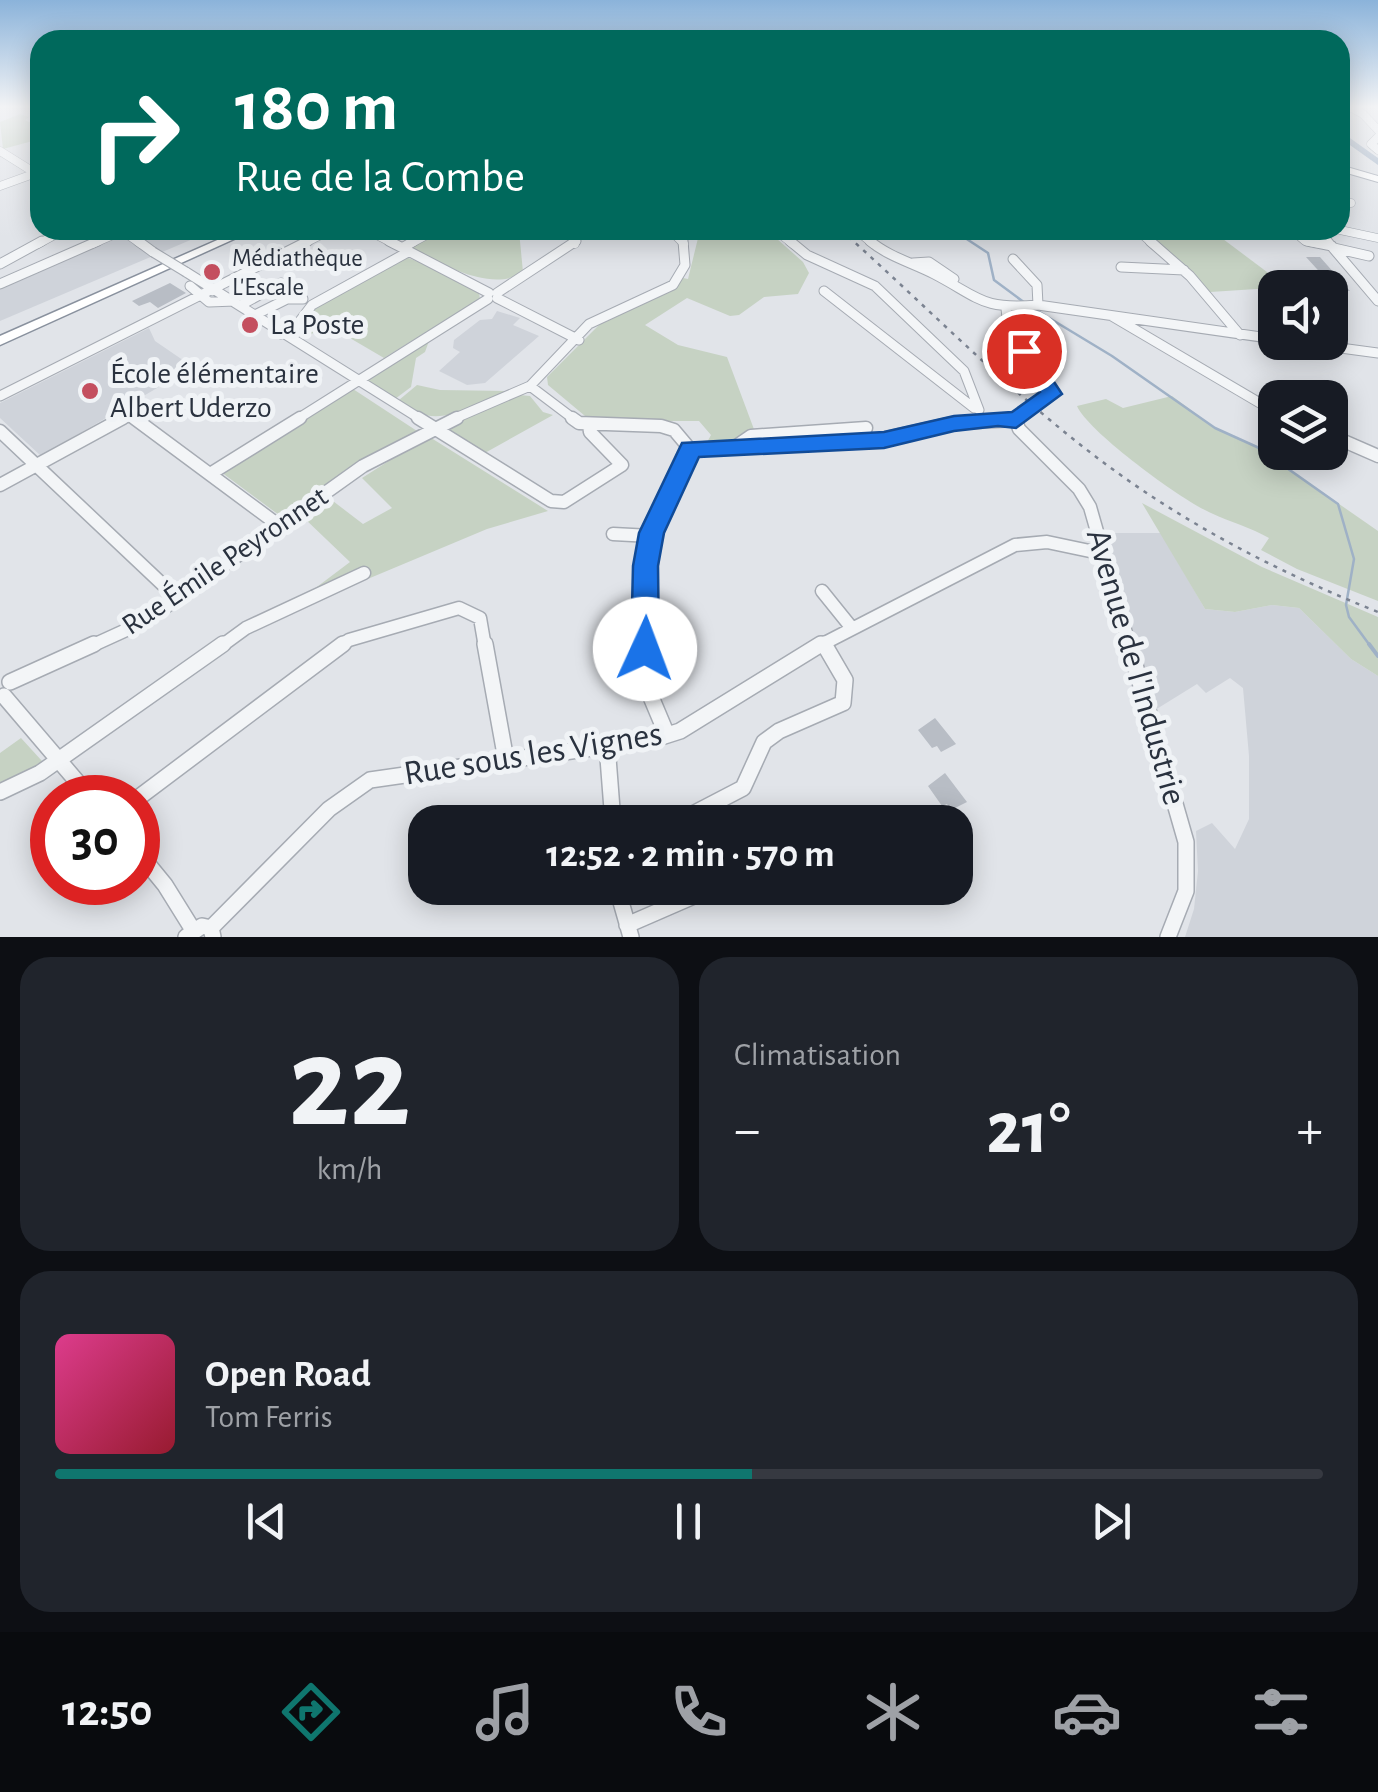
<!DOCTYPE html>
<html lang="fr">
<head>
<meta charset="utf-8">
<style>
  :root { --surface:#171b24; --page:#20242c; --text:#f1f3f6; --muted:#9ea1a6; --line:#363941; --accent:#0f766e }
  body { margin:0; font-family:"Alegreya Sans",sans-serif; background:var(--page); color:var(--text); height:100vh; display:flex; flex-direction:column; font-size:38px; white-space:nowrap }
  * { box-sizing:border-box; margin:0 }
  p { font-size:32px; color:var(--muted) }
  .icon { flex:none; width:55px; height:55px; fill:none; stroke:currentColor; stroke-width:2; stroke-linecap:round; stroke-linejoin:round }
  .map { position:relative; height:937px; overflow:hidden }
  .panel { display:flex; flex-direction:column; gap:20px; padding:20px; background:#0d0f14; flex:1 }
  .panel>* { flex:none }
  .top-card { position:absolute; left:30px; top:30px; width:1320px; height:210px; border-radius:30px; box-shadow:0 5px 25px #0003; background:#00695c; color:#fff; overflow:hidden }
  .tools { position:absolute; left:1258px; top:270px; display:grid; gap:20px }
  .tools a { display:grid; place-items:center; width:90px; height:90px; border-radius:20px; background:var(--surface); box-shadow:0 5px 25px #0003; font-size:50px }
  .speed { position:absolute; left:30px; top:775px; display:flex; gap:20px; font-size:50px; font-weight:700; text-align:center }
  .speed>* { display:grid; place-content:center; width:130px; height:130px; border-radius:50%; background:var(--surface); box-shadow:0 5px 25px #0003; line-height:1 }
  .speed .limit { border:15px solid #d22; background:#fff; color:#111 }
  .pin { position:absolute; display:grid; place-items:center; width:85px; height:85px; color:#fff; margin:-42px; border:5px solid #fff; border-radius:50%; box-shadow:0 2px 10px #0007 }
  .me { position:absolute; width:110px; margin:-55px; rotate:2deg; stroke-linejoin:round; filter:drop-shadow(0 0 8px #0008) }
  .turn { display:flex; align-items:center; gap:35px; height:210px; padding:0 40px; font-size:45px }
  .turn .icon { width:130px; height:130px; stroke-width:2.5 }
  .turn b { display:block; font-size:70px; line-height:85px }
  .big { font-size:75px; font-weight:700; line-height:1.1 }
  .panel .card { flex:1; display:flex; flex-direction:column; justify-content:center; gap:15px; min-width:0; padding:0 35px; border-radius:30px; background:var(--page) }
  .panel .dial { align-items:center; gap:0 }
  .dial b { font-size:130px; line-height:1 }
  .song { display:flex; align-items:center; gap:30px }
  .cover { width:120px; height:120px; border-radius:15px; background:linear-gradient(135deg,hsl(330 70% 55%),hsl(350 70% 35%)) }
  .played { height:10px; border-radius:5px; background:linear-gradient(90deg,var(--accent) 55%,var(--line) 55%) }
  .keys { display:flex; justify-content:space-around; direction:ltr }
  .heat { display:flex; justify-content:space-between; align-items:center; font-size:55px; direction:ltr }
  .panel .tiles { flex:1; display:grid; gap:20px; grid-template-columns:1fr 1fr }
  .card:last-child { grid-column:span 2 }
  .trip { position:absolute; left:408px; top:805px; width:565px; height:100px; border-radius:30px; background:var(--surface); box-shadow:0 5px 25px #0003; font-weight:700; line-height:100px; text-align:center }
  .tabs { display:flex; height:160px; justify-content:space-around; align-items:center; background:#090b0e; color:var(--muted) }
  .tabs .icon { width:70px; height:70px }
  .tabs .active { color:var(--accent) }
  .tabs b { font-size:45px; color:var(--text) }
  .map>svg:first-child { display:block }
  .built { fill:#cfd3da }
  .green { fill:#c6d2c3 }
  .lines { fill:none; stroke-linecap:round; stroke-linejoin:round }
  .stream-far1 { stroke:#9fb1c6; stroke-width:2.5 }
  .stream { stroke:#9fb1c6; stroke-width:4 }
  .river { fill:#9fb1c6; fill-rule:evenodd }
  .building { fill:#b8bdc5 }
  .minor-far3-casing { stroke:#a6abb3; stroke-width:9 }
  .minor-far2-casing { stroke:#a6abb3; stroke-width:11 }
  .minor-far1-casing { stroke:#a6abb3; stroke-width:15 }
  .minor-casing { stroke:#a6abb3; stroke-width:18 }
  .major-casing { stroke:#a1a8b3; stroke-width:2 }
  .highway-casing { stroke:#89919e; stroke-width:3 }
  .minor-far3 { stroke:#f3f5f7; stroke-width:8 }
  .minor-far2 { stroke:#f3f5f7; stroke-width:9 }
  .minor-far1 { stroke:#f3f5f7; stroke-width:12 }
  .minor { stroke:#f3f5f7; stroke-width:15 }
  .major { fill:#fff; fill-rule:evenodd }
  .highway { fill:#fff; fill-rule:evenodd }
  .rail { stroke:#7b8391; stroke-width:2.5; stroke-dasharray:4 6; stroke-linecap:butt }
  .minor-bridge-casing { stroke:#a6abb3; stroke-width:11; stroke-linecap:butt }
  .minor-bridge { stroke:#f3f5f7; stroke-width:9 }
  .route { fill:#1a73e8; stroke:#114b97; stroke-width:2.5 }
  .poi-dot { fill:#c44f5f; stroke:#f0f3f6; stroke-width:4 }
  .labels { text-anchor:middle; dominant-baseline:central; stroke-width:10; stroke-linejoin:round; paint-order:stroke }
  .far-poi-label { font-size:25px; fill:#2a323f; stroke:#f0f3f6; text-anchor:start }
  .poi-label { font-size:30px; fill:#2a323f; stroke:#f0f3f6; text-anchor:start }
  .street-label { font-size:30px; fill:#2a323f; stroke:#f0f3f6 }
  .near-street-label { font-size:35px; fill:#2a323f; stroke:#f0f3f6 }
</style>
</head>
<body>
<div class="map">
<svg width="1378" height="937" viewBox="0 0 1378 937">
  <rect width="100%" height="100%" fill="#e1e4e9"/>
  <path class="built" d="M113 230H214L0 321V279Z
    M497 311 520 318 513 325 539 336 485 383 467 385 439 371 460 352 453 348 454 340 480 320 492 319Z
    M149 328 155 341 193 367 41 456 0 418V403Z
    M1106 533H1161L1205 609 1235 612 1272 605 1299 608 1351 659 1378 676V937H1185L1194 909 1198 871 1196 831 1212 823 1235 849 1249 819V756L1243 688 1230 678 1206 693 1197 684 1155 710Z"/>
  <path class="green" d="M20 114 29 117 25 120 29 122 40 118V139L3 149 0 122Z
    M439 230H488L507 239 519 231 523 272C491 294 438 262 409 247Z
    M700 230H767L803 262 809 273 798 294 764 297 739 315 730 316 687 298 645 325 678 345 727 357 755 432 729 444 705 446 711 435 699 421H591L548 385 547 377 605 319 673 289 683 278 688 279Z
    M1141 230H1211L1287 287 1210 292Z
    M406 257 439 270 479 293 480 299 384 358 326 324 306 338 294 329 308 311Z
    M429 341 425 352 416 358 411 387 395 399 367 381Z
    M417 385 440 390 507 391C469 408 432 433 399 400Z
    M353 389 417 431 373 453 283 518 221 472Z
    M520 395 530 396 543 412 553 415 483 454 446 431 447 427Z
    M1172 396 1215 428 1257 447 1378 531V601L1297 569 1261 550 1269 538C1250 527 1230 522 1211 513 1183 501 1088 432 1077 406L1106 399 1123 408Z
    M428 436 548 511 487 529 277 617 350 562 303 517 329 498 363 524 392 508 362 478Z
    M1142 503 1262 567 1378 617V676L1351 659 1299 608 1272 605 1235 612 1205 609Z
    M21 738 42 761 35 769 0 785V753Z"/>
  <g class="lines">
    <path class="stream-far1" d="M953 230 988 253 994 280 1025 303
      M1036 310 1112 356 1215 428 1257 447 1338 504 1354 559 1346 605 1349 617 1371 647"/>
    <path class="stream" d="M1369 644 1378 656"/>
    <path class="river" d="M1340 131 1378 158V165L1340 138Z"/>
  </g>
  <path class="building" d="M1306 257H1320L1350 291H1337Z
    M170 283 186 293 158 308 150 302 139 306 132 301Z
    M935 718 956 744 941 752 937 746 932 748 918 730Z
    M945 773 967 802 951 810 947 804 942 806 928 786Z"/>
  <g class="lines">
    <g class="minor-far3-casing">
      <path id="minor-far3" d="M1348 106 1363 114 1378 130
        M1378 137 1371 144 1378 150
        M0 151 40 176
        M0 186 36 173
        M1340 186H1344
        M1340 203H1351
        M121 230 141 244
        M367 230 394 244
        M557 230 570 234 594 230
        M670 230 684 244
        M775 230 793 244
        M856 230 873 244
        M1137 230 1153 244
        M1292 230 1305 241 1321 244
        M1317 230 1329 244
        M1340 230 1378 238
        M38 244 64 230
        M92 244 122 231
        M303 244 331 230
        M410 244 436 230
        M575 244 577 234"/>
    </g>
    <g class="minor-far2-casing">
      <path id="minor-far2" d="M138 241 153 252
        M389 241 489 293
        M790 241 807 255 875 286 964 371 979 410
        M870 241C889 257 913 263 934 274 980 298 982 310 1038 305L1275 339
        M1150 241 1190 276 1240 335
        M1307 241 1332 246
        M1327 241 1378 301
        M402 248 414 241
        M1334 248 1369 256
        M1013 259 1037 285 1038 305
        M913 263 929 262 954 279
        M0 264 42 241
        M1121 267 1184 270
        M186 272 422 420
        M0 284 98 241
        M190 286 209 302 235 301
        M824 291 974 408
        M497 293 576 241
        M497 298 579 340
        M241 305 281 283 289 289
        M1006 308 1008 328 1051 391 1016 420
        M257 314 287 299H303
        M1112 316 1275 412
        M281 334 296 326 312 305 408 252
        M1296 342 1378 353
        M530 386 575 420
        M0 396 308 241
        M118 420 129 414 137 420
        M296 420 488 299
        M451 420 530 386 589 324 673 285 685 265 683 241"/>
    </g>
    <g class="minor-far1-casing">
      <path id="minor-far1" d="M134 418 281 527
        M418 418 551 501 564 502 622 465 590 432 589 425
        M572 418 579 423 661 426 674 430 690 449
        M1016 420 1019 418
        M1016 420 1019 429 1079 489 1090 507 1130 647
        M0 431 178 599
        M1330 435 1378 456
        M735 447 751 436 866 428
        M690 449 868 442 953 423 1016 420
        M210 474 300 418
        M0 485 123 418
        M613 534 651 536
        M822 591 851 627
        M823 643 825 647
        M89 647 146 621 363 466 457 418
        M220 647 246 628 364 573
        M339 647 349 640 459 608 480 618 485 647
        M644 647 652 532 690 449
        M817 647 1015 545 1047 542 1104 554"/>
    </g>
    <g class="minor-casing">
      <path id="minor" d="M485 644 506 760
        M644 644 646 685 667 735
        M1129 644 1186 842V891L1168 937
        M10 682 94 644
        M4 696 91 798
        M607 745 613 822
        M0 792 40 773 223 644
        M138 798 343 644
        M686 822 693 814 743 788 764 742 779 731 843 703 845 680 824 644
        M138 852 165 885 193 930
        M617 888 631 937
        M627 925 696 895 700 888
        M211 928 329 809 370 780 655 739 680 731 821 644
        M186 937 202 926 211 928 213 937"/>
    </g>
    <g class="major-casing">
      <path id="major" d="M1340 165 1378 176V182L1340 171Z"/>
    </g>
    <g class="highway-casing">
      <path id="highway" d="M240 230H254L0 345V336Z"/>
    </g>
    <use href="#minor-far3" class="minor-far3"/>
    <use href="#minor-far2" class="minor-far2"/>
    <use href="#minor-far1" class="minor-far1"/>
    <use href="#minor" class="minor"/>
    <use href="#major" class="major"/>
    <use href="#highway" class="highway"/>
    <path class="rail" d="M841 230C934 313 1021 404 1122 476 1202 533 1288 576 1378 612"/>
    <g class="minor-bridge-casing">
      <path id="minor-bridge" d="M153 252 186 272"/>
    </g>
    <use href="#minor-bridge" class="minor-bridge"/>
  </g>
  <linearGradient id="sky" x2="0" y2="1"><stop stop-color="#8bb3da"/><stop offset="0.45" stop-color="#f2f3f5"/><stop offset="1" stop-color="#f2f3f5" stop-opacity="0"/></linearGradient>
  <rect width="1378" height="237" fill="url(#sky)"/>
  <path class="route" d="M1024 345 1031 347 1062 394 1016 428 998 426 954 431 884 448 699 457 664 533 658 566 659 649 655 658 645 661 635 658 631 649 633 566 639 533 682 443 884 432 954 416 1012 412 1040 392 1014 351Z"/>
  <g class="poi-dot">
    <circle cx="212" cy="272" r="10"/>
    <circle cx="250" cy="325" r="10"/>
    <circle cx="90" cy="391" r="10"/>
  </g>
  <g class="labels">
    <g class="far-poi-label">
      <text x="232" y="258">Médiathèque<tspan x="232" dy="29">L'Escale</tspan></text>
    </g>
    <g class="poi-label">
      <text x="270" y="325">La Poste</text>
      <text x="110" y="374">École élémentaire<tspan x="110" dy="34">Albert Uderzo</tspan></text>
    </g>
    <g class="street-label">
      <text transform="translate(225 561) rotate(-34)">Rue Émile Peyronnet</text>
    </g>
    <g class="near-street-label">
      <text transform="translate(1136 667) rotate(74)">Avenue de l'Industrie</text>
      <text transform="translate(533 754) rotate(-9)">Rue sous les Vignes</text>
    </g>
  </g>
</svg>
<div class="tools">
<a><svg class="icon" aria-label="sound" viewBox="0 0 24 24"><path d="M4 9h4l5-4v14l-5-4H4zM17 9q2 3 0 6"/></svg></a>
<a><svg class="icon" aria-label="layers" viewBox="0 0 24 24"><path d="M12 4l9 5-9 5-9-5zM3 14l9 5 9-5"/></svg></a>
</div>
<div class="speed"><div class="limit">30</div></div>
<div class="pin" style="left:1024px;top:351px;background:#d93025"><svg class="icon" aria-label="arrive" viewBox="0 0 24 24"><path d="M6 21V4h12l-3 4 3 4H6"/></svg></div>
<svg class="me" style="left:645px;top:649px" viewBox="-20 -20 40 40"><circle r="19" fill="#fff"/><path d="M0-13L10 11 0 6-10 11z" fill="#1a73e8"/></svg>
<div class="trip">12:52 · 2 min · 570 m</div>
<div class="top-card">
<div class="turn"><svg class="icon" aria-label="right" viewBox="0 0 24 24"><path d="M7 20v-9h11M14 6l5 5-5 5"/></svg><div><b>180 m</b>Rue de la Combe</div></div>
</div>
</div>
<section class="panel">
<div class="tiles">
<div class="card dial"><b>22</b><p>km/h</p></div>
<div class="card"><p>Climatisation</p>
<div class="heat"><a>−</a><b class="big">21°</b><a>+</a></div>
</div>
<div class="card">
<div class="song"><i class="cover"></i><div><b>Open Road</b><p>Tom Ferris</p></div></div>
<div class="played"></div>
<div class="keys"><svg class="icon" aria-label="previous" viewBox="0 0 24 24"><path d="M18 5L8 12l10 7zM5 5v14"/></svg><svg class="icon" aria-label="pause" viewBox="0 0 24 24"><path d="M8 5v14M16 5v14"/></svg><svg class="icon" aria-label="next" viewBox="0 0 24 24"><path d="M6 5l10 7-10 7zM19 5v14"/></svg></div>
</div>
</div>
</section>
<nav class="tabs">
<b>12:50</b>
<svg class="icon active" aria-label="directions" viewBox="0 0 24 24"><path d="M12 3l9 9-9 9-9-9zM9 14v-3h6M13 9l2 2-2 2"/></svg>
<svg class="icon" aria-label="music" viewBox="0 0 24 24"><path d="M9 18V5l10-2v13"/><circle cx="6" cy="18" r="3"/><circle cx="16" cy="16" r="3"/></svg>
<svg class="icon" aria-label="phone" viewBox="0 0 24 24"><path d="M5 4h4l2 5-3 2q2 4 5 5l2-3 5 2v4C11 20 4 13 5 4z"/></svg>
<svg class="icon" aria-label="climate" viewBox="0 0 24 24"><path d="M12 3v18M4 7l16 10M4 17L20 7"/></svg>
<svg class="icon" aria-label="car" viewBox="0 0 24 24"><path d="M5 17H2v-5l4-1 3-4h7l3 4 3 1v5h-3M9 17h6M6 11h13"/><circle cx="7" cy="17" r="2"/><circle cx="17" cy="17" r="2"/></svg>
<svg class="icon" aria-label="filters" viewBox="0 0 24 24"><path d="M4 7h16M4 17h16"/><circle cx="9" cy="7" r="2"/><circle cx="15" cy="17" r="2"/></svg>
</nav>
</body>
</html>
